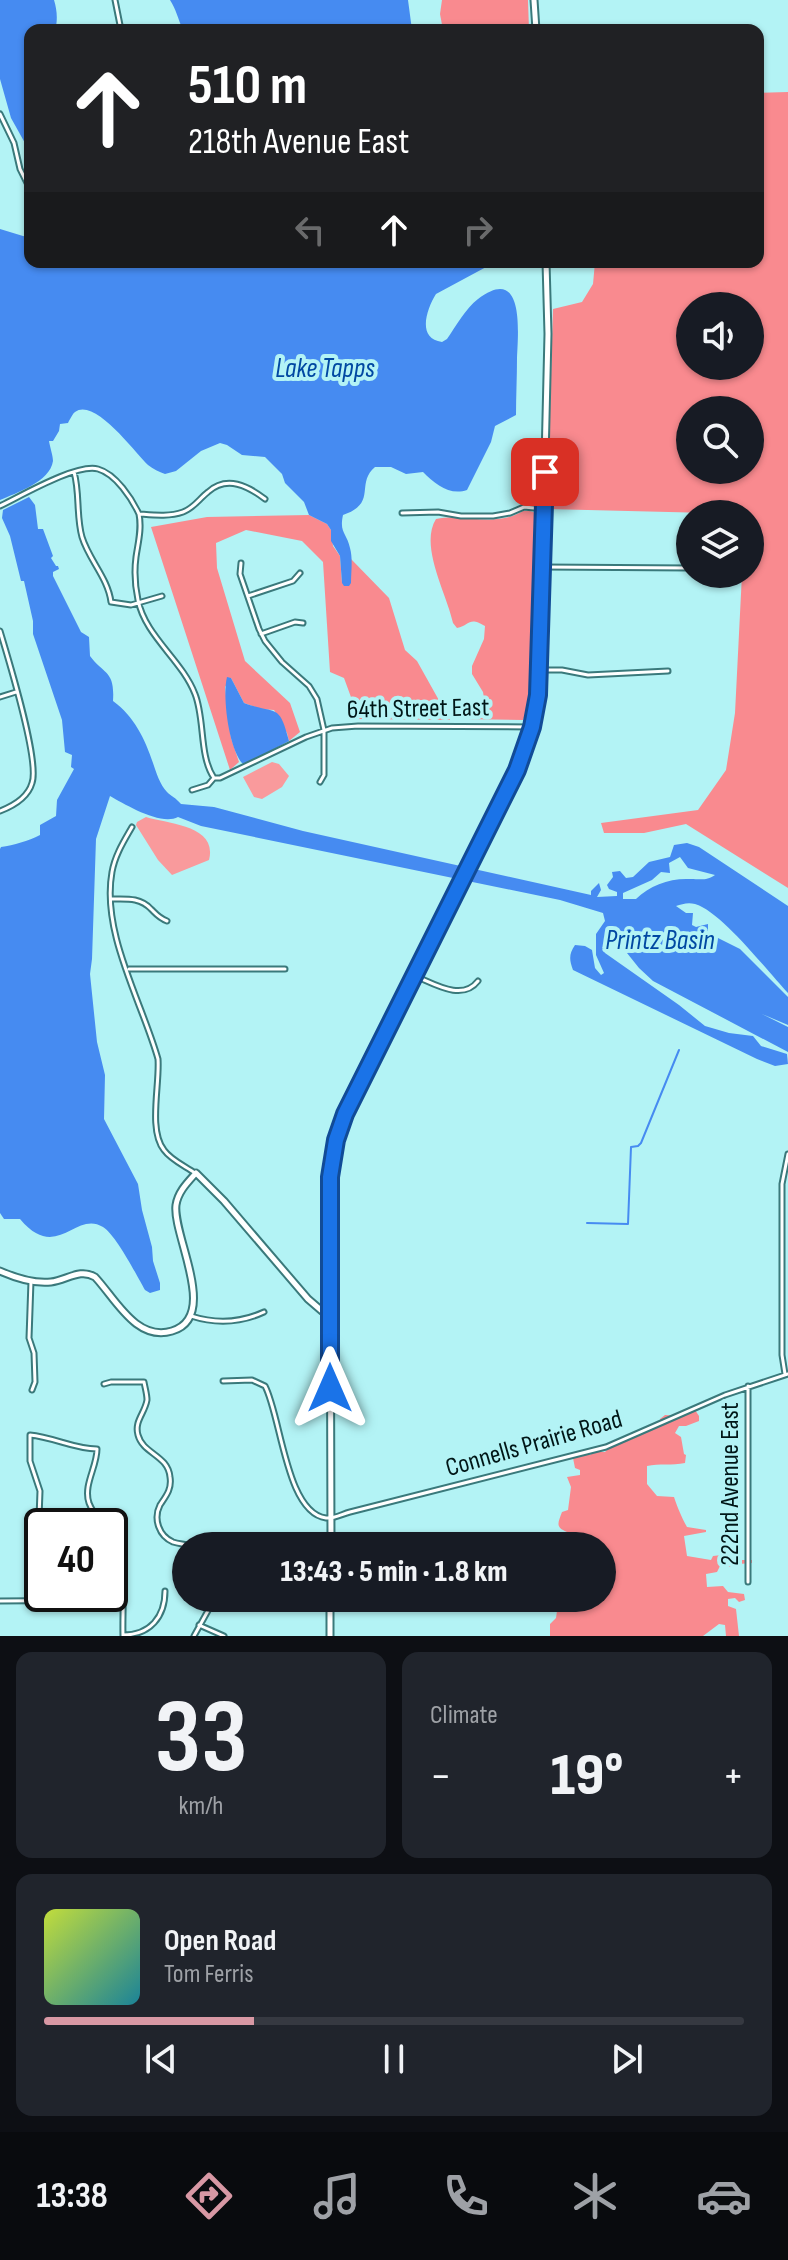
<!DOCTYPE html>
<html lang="en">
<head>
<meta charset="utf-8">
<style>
  :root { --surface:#171b24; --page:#20242c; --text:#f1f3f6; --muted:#9ea1a6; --line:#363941; --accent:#d898a4 }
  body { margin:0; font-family:"Sofia Sans Condensed",sans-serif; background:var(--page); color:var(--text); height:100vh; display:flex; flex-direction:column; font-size:30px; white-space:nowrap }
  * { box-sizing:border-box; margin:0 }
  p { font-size:26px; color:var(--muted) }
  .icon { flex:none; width:44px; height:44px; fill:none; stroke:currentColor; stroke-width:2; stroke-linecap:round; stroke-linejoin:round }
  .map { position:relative; height:1636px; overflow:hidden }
  .details { display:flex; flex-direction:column; gap:16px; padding:16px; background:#0d0f14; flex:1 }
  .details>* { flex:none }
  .guide { position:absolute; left:24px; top:24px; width:740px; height:244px; border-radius:16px; box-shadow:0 2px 6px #0004; background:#202124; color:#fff; overflow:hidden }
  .buttons { position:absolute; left:676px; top:292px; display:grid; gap:16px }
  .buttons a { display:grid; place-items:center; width:88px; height:88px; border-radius:50%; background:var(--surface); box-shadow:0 2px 6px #0004; font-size:40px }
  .speed { position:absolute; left:24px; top:1508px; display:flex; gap:16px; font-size:40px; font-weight:700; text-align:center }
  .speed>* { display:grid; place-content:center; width:104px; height:104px; border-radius:50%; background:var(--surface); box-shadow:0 2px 6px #0004; line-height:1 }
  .speed .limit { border:4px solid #111; border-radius:12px; background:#fff; color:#111 }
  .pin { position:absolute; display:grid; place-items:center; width:68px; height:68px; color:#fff; margin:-34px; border-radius:16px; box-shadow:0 4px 12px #0006 }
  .me { position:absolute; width:88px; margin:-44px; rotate:0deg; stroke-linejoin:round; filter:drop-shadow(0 0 6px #0008) }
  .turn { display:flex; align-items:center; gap:28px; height:168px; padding:0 32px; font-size:36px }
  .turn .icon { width:104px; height:104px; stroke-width:2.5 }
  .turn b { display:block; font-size:56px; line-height:68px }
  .lanes { display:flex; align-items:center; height:76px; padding:0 32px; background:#0003; justify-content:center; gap:40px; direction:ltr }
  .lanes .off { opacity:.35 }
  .big { font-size:60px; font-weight:800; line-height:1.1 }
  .details .widget { flex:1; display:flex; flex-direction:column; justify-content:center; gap:12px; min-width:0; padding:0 28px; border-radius:16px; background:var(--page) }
  .details .dial { align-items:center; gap:0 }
  .dial b { font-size:104px; line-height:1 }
  .song { display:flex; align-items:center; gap:24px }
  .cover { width:96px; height:96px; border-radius:12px; background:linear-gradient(135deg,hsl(70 70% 55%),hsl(190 70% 35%)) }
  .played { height:8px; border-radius:4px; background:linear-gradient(90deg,var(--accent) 30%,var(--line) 30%) }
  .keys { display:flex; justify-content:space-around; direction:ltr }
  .heat { display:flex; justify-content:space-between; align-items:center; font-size:44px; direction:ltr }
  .details .tiles { flex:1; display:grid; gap:16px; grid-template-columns:1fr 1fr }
  .widget:last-child { grid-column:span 2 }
  .trip { position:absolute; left:172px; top:1532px; width:444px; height:80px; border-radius:40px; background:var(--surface); box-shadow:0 2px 6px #0004; font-weight:800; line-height:80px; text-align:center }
  .menu { display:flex; height:128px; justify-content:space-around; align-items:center; background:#090b0e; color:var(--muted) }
  .menu .icon { width:56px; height:56px }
  .menu .current { color:var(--accent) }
  .menu b { font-size:36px; color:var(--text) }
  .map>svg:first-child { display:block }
  .green { fill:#f99a9c }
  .forest { fill:#f98a8f; fill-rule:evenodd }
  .water { fill:#468bf1; fill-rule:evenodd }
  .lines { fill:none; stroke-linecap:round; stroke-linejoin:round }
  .stream { stroke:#468bf1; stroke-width:2 }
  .minor-casing { stroke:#3a797b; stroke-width:7 }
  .tertiary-casing { stroke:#3a797b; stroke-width:9 }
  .minor { stroke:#fff; stroke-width:3 }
  .tertiary { stroke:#fff; stroke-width:5 }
  .route-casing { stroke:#114b97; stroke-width:20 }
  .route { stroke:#1a73e8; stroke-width:14 }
  .labels { text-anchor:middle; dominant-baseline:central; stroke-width:8; stroke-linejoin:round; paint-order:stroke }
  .street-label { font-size:26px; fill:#001617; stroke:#b3f3f5 }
  .water-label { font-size:28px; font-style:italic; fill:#0048a2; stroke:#b3f3f5 }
</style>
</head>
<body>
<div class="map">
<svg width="788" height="1636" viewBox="0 0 788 1636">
  <rect width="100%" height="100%" fill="#b3f3f5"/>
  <path class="green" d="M272 762 279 764 289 776 282 787 262 799 254 797 243 777Z
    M146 817C168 824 218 825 209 860L172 875 158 860 136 825 137 822Z"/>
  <path class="forest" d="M442 0H528L529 30H443L440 14Z
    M788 92V888L686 824 644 833H604L601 823 698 810 726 770 735 713 742 574H750V514L547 509 553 309 582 302 593 284 595 262H758V93ZM750 306V366H690V306ZM750 410V470H690V410Z
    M523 511H530L536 513C536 549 539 697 523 720L461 719 455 713V709C464 704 475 709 485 704L483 692 472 674V666L484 639 485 626C469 616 470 625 457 628L453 623C447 594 419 546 436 519 465 513 495 528 523 511Z
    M309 515 327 524 331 530 333 546 340 556 342 583H351V559L389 598 405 650 417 661 450 720 359 719 344 678 330 672 323 562 302 541 246 530 216 543 217 568 245 661 290 703 300 732 289 741 287 733 274 710 261 709 244 703 231 678 225 687 231 738 239 762 230 770 151 527 207 517Z
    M695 1410 699 1416V1421L686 1426H679L675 1433 681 1437 684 1454 686 1455 685 1463C672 1466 659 1463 647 1466V1484L657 1496 674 1497C678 1509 682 1518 687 1527L706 1530V1532L684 1536 687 1556 711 1560 713 1556 722 1555 727 1560H752V1563L739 1564 737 1567 720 1566 717 1572 706 1574 707 1587 723 1586 728 1592 744 1594 745 1600 739 1602 735 1598 728 1599V1606L736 1609 739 1636H726L725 1625 719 1624 703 1636H550V1624L556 1618 558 1604 563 1602 564 1598H602V1546H561L565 1542 567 1532C555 1527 558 1523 562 1512L568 1510 571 1487 567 1477 580 1475V1470L575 1468 573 1458 582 1454 590 1455 593 1452H605L616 1440H626L630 1433 641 1435 646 1427 660 1424V1419L665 1415 683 1416 690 1411Z"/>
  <path class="water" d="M0 0H54C57 10 58 20 55 30H30V152L11 118 0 79Z
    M170 0H408L412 30H183C178 19 176 9 170 0Z
    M0 229 23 236 30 237V262H490L488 266 436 294C426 310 417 339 442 342L447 339C456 326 466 308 478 299 525 263 518 333 517 358 517 377 516 396 516 415L495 426 491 442 467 490C450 496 435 484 423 472L406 474 391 467H375C355 484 378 503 343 515 339 533 347 533 350 548 353 559 351 572 351 583L349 586H344L342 583 340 556 331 541V530L327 524 309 515 304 502 285 483 282 474 265 457 242 455 227 445 220 443 201 451 176 471 165 474C159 472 153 469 148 465 136 454 95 397 75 412 73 413 69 421 68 423L60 424 59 431 53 441H49C50 447 53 456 53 461 50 482 16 493 0 500Z
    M29 497 35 505 38 529H43L53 556 51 558 56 566H58L59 569 53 572V576L81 632 89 637 90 656C104 675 115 670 113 701 134 716 145 739 153 763 156 772 160 785 167 792 171 796 176 798 181 804L214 807 303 831 591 895V891L599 883 601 890 597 897 617 896V892L609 889 607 885 613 877 612 872 620 871 626 878 633 877 649 862 670 857 674 845 687 843 699 847 788 906V993C767 971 722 912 695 904 688 902 682 904 676 906L686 913H693L692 925 696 927 708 924V933L740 949 788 997V1025L762 1014 788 1027V1052L653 981 639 968 615 938H611L607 932 605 934V953L679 1005 705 1026 729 1033 753 1036 761 1046 787 1054 788 1064 775 1066 757 1059 573 970C569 959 569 954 575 945L585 946 592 950 595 968 601 975 604 973 596 955V934L605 921 603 913 560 900 201 826 178 817C161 826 126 805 110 796L96 839 92 959 90 974 97 1042 105 1075 104 1119 138 1184 142 1210 152 1247 153 1261 160 1283V1290L150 1293 145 1290C137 1276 116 1235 103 1227 75 1210 57 1263 20 1219H4L0 1213V849L1 847C14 845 28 841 40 835V825L56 816 57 800 74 769 71 767 72 755 65 752 62 720 33 634V621L24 581H21L10 536 2 518 3 510ZM680 857 688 868 715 875C706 881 701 879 690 879 670 878 650 885 636 899H623V893L652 880 661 872 670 873 669 863Z
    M227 677 231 678 244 703C277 715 279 702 289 741L244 765C229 752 222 696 227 677Z"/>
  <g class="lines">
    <path class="stream" d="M587 1223 628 1224 631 1147 638 1146 641 1143 679 1050"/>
    <g class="minor-casing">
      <path id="minor" d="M115 0 121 30
        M0 114 14 143 20 169 30 189
        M74 472C80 493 76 516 82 537 89 560 108 578 111 602L131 605 162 596
        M0 506C21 496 77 463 98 469 116 474 132 499 139 514 153 515 169 517 183 512 194 508 199 499 208 492 227 475 248 486 265 499
        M402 513 438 512 461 516H493L510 513 524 507 544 509
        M139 514C142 529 138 543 136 557 134 572 135 586 138 600 145 636 182 660 195 694 205 719 199 756 214 778
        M241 563 240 574 259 629 265 641 282 662 309 686 317 699 324 730V775L320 782
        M543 567 690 568
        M248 596 293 581 300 573
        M0 631C8 658 40 761 32 783 28 797 13 806 0 811
        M261 634 295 622 303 623
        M540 670H562L588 675 668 671
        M0 697 16 692
        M192 790 208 785 214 778H220L306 737 332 728 358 726 532 727
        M132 827C124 841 115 855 112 872 101 933 142 1002 158 1059 160 1084 148 1130 164 1150 171 1160 185 1166 195 1173
        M111 899C126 899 140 897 151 909 157 915 159 918 167 921
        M129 969H285
        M415 976C433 983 462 1002 478 981
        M31 1281 29 1338 34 1353 35 1382 32 1390
        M191 1316C216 1324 240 1323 264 1312
        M785 1374 782 1355V1184L788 1154
        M223 1381 252 1380 265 1386C281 1416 286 1513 326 1518 334 1519 342 1514 350 1512L606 1447 725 1395 788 1374
        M104 1384 111 1382H144C145 1388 147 1394 147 1400 145 1413 134 1421 138 1435 143 1454 168 1455 170 1477 172 1489 166 1496 160 1505 153 1519 159 1536 173 1542 179 1544 185 1544 191 1546
        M748 1386V1582
        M42 1531 39 1518 40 1491 30 1461V1435C53 1437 74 1449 97 1449 97 1467 83 1485 89 1503 92 1511 98 1519 103 1526
        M110 1537C128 1565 122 1604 123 1636
        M236 1598C251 1605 288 1612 302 1604
        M0 1601 122 1600
        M199 1625 224 1636
        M123 1635C150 1635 165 1617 165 1591
        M194 1636 215 1598"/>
    </g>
    <g class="tertiary-casing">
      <path id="tertiary" d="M534 0 536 30
        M0 1271C16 1278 34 1284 51 1282 67 1280 80 1268 95 1277 115 1298 136 1342 172 1331 220 1317 172 1235 176 1205 178 1192 187 1183 196 1173L224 1201 308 1299 322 1311 330 1314
        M331 1546 330 1178 334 1147 345 1114 517 770 535 717 540 670 548 334 546 262
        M330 1636V1598"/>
    </g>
    <use href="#minor" class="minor"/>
    <use href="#tertiary" class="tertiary"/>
  </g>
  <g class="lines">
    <g class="route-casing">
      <path id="route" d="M330 1388V1177L336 1140 345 1114 517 770 532 727 538 695 545 472"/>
    </g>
    <use href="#route" class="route"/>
  </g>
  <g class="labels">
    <g class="street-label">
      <text transform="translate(418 709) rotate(-1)">64th Street East</text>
      <text transform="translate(534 1444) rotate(-16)">Connells Prairie Road</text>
      <text transform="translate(730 1484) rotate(-90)">222nd Avenue East</text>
    </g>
    <g class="water-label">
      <text x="325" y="368">Lake Tapps</text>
      <text x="660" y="940">Printz Basin</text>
    </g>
  </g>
</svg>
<div class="buttons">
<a><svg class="icon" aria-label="sound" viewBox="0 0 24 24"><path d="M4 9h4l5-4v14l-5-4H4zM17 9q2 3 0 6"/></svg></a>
<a><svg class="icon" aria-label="search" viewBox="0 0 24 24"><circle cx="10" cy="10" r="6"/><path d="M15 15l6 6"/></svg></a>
<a><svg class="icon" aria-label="layers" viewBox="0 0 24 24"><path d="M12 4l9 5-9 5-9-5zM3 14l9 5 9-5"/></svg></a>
</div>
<div class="speed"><div class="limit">40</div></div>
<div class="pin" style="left:545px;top:472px;background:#d93025"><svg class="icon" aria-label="arrive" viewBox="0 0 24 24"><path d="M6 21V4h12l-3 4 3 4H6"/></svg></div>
<svg class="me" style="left:330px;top:1388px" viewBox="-20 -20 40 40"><path d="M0-17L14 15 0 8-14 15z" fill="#1a73e8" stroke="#fff" stroke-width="4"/></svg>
<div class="trip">13:43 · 5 min · 1.8 km</div>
<div class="guide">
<div class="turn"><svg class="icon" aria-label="ahead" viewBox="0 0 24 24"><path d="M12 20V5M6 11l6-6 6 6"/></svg><div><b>510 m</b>218th Avenue East</div></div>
<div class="lanes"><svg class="icon off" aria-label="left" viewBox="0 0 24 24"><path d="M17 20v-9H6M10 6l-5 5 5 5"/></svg><svg class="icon" aria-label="ahead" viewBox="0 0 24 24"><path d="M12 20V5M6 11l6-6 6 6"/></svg><svg class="icon off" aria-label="right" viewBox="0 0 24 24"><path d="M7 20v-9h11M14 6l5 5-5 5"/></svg></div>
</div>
</div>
<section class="details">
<div class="tiles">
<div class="widget dial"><b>33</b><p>km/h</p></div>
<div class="widget"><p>Climate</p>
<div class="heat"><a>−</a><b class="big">19°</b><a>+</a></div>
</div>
<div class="widget">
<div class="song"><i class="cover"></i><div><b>Open Road</b><p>Tom Ferris</p></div></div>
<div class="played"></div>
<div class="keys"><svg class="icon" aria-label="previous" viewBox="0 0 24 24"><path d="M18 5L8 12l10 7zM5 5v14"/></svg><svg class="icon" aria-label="pause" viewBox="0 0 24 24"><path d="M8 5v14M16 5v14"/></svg><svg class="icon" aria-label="next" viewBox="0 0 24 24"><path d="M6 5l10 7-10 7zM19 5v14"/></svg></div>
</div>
</div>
</section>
<nav class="menu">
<b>13:38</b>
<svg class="icon current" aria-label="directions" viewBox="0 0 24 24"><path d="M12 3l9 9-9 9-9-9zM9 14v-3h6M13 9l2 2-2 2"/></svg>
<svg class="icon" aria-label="music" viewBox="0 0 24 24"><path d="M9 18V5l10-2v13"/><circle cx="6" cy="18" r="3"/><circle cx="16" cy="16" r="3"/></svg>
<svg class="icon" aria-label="phone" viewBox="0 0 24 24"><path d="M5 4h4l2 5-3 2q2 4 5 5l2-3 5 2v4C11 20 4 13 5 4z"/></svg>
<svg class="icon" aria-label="climate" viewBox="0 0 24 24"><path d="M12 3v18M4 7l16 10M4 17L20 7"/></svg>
<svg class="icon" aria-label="car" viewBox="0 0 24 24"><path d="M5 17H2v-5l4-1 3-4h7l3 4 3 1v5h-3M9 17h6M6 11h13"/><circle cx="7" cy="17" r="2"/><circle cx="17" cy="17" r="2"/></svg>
</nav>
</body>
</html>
